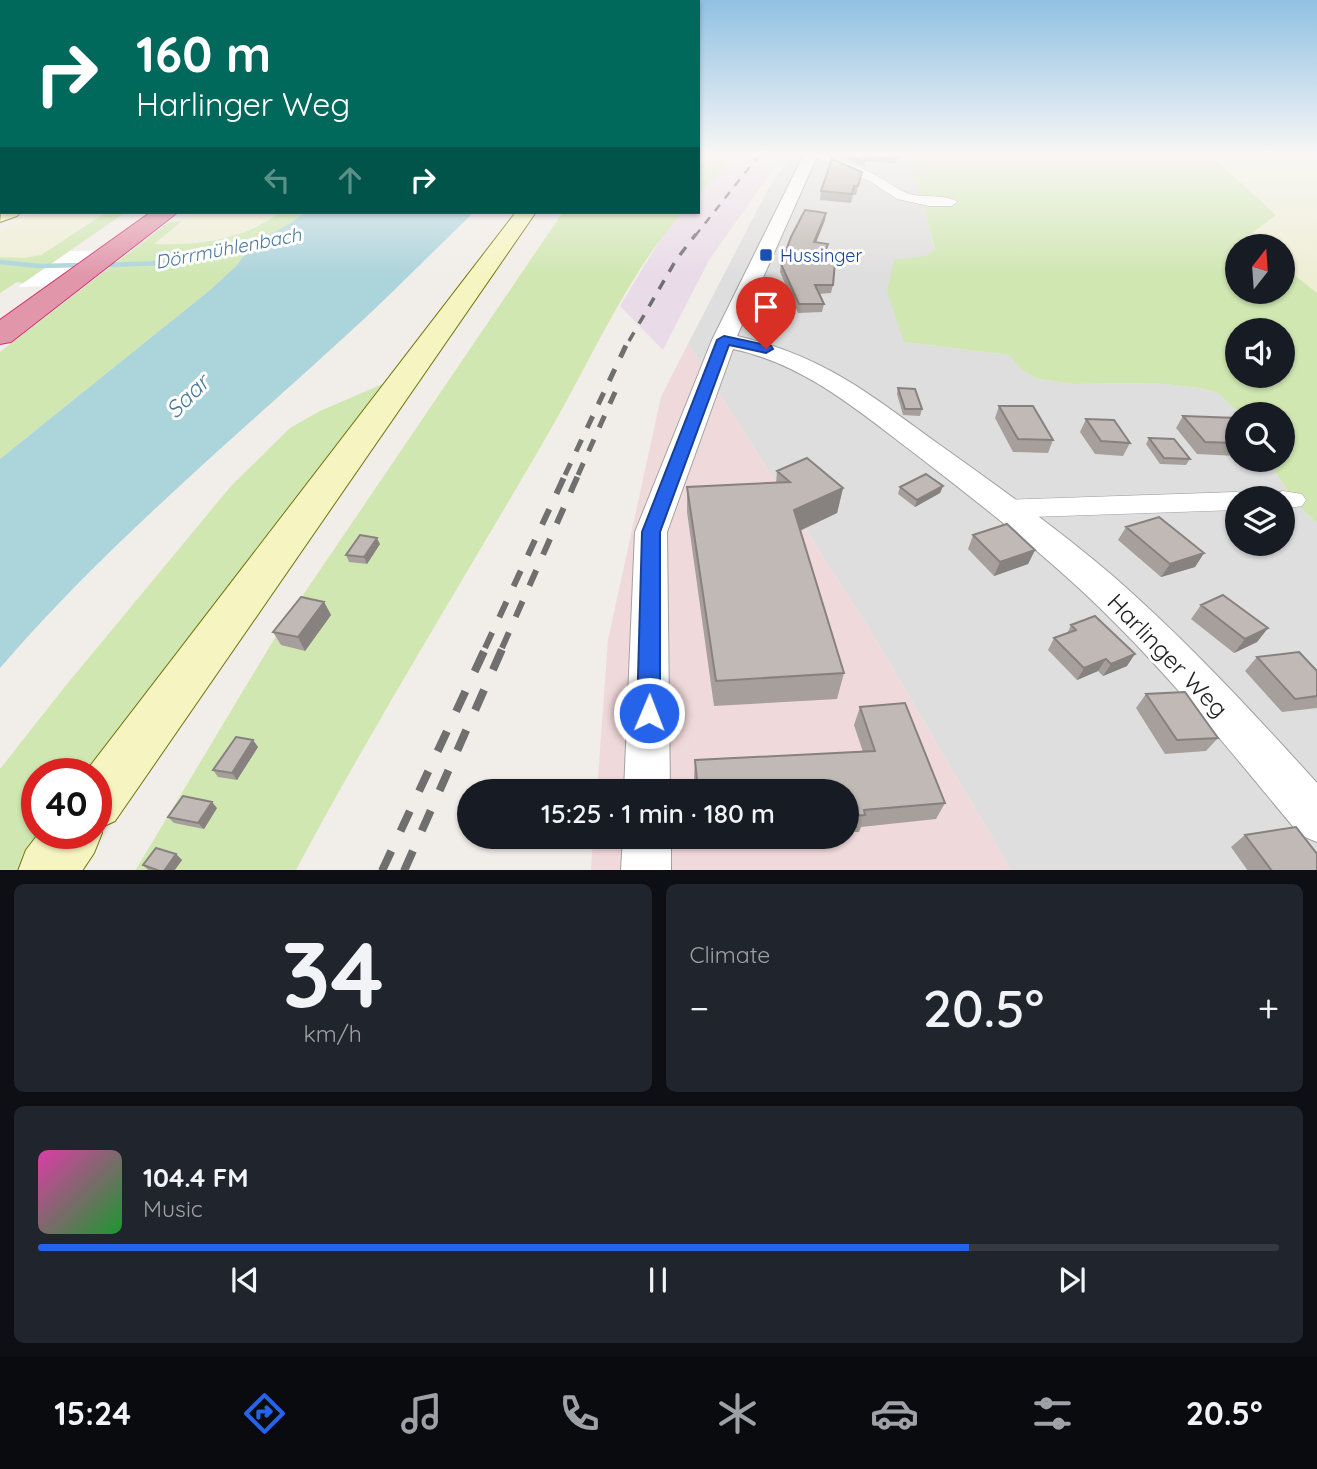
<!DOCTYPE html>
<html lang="en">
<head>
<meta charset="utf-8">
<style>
  :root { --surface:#171b24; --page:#20242c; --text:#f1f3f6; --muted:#9ea1a6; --line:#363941; --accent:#2563eb }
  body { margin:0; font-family:Quicksand,sans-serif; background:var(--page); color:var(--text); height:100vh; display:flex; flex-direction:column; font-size:26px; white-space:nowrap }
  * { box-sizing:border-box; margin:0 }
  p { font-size:23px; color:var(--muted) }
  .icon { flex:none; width:38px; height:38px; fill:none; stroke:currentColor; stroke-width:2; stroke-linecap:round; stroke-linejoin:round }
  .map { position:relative; height:870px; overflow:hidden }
  .sheet { display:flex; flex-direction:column; gap:14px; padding:14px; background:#0d0f14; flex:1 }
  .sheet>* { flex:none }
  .hud { position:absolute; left:0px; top:0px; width:700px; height:214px; box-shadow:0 2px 5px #0004; background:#00695c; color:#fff; overflow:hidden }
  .needle { width:46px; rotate:17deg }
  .tools { position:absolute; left:1225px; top:234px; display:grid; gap:14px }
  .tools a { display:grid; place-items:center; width:70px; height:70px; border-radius:50%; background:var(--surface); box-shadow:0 2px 5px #0004; font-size:35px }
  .speed { position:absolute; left:21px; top:758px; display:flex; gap:14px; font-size:35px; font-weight:700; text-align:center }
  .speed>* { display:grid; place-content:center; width:91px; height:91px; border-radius:50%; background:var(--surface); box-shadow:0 2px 5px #0004; line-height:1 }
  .speed .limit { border:10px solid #d22; background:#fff; color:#111 }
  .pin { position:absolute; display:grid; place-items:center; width:60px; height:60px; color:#fff; margin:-72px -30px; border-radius:50% 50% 50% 0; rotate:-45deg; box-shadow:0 0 7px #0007 }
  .pin .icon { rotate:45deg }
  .me { position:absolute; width:77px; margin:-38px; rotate:1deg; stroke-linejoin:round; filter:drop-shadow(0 0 5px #0008) }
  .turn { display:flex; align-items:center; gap:24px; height:147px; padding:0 21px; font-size:32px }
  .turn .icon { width:91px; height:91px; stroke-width:2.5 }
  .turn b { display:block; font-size:49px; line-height:60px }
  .lanes { display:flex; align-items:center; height:66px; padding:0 21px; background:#0003; justify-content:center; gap:35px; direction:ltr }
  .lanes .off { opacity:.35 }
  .big { font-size:52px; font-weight:600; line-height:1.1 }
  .sheet .tile { flex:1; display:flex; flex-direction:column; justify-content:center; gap:10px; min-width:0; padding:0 24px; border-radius:10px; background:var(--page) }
  .sheet .dial { align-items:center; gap:0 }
  .dial b { font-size:91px; line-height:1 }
  .song { display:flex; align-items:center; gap:21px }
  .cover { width:84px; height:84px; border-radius:10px; background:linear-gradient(135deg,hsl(320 70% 55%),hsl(130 70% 35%)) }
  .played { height:7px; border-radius:4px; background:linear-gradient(90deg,var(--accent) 75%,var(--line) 75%) }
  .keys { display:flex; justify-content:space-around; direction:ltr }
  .heat { display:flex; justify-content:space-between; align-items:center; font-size:38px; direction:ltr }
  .sheet .tiles { flex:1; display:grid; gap:14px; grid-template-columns:1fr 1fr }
  .tile:last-child { grid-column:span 2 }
  .trip { position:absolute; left:457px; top:779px; width:402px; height:70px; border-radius:35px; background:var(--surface); box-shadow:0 2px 5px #0004; font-weight:600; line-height:70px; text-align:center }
  .tab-bar { display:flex; height:112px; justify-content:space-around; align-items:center; background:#090b0e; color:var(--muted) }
  .tab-bar .icon { width:49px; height:49px }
  .tab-bar .current { color:var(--accent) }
  .tab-bar b { font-size:32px; color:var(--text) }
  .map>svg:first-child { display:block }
  .residential { fill:#dfdede; fill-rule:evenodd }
  .commercial { fill:#f0d9da }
  .industrial { fill:#e9dbe8 }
  .farmland { fill:#eeeed5 }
  .grass { fill:#d0e7b2; fill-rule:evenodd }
  .water { fill:#acd4db }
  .pier { fill:#fff }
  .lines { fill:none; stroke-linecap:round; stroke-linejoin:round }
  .stream { stroke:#acd4db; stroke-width:4.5 }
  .minor-casing { stroke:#a2a2a2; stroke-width:1 }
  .tertiary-casing { stroke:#a2a2a2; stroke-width:2 }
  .secondary-casing { stroke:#71740c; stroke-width:2 }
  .motorway-casing { stroke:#d13376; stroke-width:2 }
  .minor { fill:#fff; fill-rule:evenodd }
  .tertiary { fill:#fff; fill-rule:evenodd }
  .secondary { fill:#f6f5c1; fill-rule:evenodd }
  .motorway { fill:#e296aa; fill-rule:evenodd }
  .rail-far4 { stroke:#6f6f6f; stroke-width:2.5; stroke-dasharray:8 8; stroke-linecap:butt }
  .rail-far3 { stroke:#6f6f6f; stroke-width:3.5; stroke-dasharray:10 10; stroke-linecap:butt }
  .rail-far2 { stroke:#6f6f6f; stroke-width:5; stroke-dasharray:13 13; stroke-linecap:butt }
  .rail-far1 { stroke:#6f6f6f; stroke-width:6; stroke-dasharray:17 17; stroke-linecap:butt }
  .rail { stroke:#6f6f6f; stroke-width:8; stroke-dasharray:22 22; stroke-linecap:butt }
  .wall { fill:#a69f9c }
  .shaded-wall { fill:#87827f }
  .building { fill:#c1b9b5; stroke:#87827f; stroke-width:2 }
  .route { fill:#2563eb; stroke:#184099; stroke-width:2 }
  .transit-dot { fill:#1a4fb4; stroke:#fff; stroke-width:2.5 }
  .labels { text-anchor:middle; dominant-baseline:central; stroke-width:6; stroke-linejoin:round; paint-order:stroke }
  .far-transit-label { font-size:18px; fill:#164399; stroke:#fff; text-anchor:start }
  .far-water-label { font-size:19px; font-style:italic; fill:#4c7a9c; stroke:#fff }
  .water-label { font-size:23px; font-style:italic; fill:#4c7a9c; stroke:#fff }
  .near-street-label { font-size:24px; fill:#212121; stroke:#fff }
</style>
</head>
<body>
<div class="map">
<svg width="1317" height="871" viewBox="0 0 1317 871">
  <rect width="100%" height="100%" fill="#f1ede8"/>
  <path class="residential" d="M792 154H910L935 250 925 256 904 342 1010 355 1022 370 1039 379 1073 384 1154 383 1200 388 1218 393 1241 415H1237V460H1282L1274 470 1293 500 1317 523V870H1011L878 643 688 344 767 191ZM1237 499H1283V544H1237Z"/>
  <path class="commercial" d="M688 344 878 643 1011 870 591 871 593 837 847 836V791H597L608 640 661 397Z"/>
  <path class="industrial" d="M737 154H784L709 260 663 350 620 306 666 230 683 212H698V195Z"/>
  <path class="farmland" d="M1209 154H1317V293L1283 266V247H1259L1246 237 1276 214Z
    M37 212H107L41 255 25 258 0 257V232Z
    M193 212H281L267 222 229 237 177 245 153 244Z"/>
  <path class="grass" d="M698 154H737L698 195Z
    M910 154H1209L1276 215 1247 237 1259 247H1237V292H1283V266L1317 293V523L1293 500 1274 470 1283 460V415H1241L1218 393 1200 388 1154 383 1073 384 1039 379 1022 370 1009 355 904 342 887 291 894 260 925 256 935 249ZM1237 331H1283V376H1237Z
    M107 212H126L23 283 17 282 0 293V257L25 258 41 255Z
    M281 212H305L292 222 251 245 237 265 210 290 0 459V352L169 222 182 221 154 244C199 246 245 239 281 212Z
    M563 212H683C629 271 589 364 548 434 464 579 375 722 296 870L135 871 282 626Z
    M385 383 96 773 37 774V833H52L25 870H0V769L63 689 231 486 290 428 320 411Z"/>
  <path class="water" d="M305 212H474C438 247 401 284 364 319 241 433 110 540 0 668V459L210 290 237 265 251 245 292 222Z"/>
  <path class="pier" d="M132 250 86 285 18 287 70 251Z"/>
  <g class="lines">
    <path class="stream" d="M0 262 39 266 82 265
      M103 265 166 263 259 246"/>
    <g class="minor-casing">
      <path id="minor" d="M808 154C832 154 860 166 881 178 890 183 900 191 910 194 924 198 948 194 958 202L951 206H929L897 199 869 181Z
        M1283 491 1302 494 1306 500 1302 506 1283 509V499H1271L1274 494Z
        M1237 492 1246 495 1248 499H1237V510L1004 518 995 515 991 509 995 503 1004 500Z"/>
    </g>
    <g class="tertiary-casing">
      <path id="tertiary" d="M804 154H818L737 336C825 356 870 395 940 445 999 487 1058 529 1113 576 1186 640 1252 711 1317 783V842L1300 835C1240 763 1182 690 1116 624 1054 561 984 507 914 453 857 410 804 364 733 349L667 532 670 791H624L635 532 712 340Z
        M623 836H671V871H621Z"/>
    </g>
    <g class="secondary-casing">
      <path id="secondary" d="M2 208V212H20L17 216 0 222Z
        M516 212H536L115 821 100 828 102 833 94 853 82 871H18L26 850 39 833H96V774H84Z"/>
    </g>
    <g class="motorway-casing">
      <path id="motorway" d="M151 212H178L11 342 0 344V320Z"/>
    </g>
    <use href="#minor" class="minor"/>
    <use href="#tertiary" class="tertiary"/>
    <use href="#secondary" class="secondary"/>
    <use href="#motorway" class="motorway"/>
    <path class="rail-far4" d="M695 236 760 154"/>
    <path class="rail-far3" d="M629 341 676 260 696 234"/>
    <path class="rail-far2" d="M565 475 629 339
      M578 475 616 390"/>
    <path class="rail-far1" d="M485 648 566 473
      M502 648 579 473"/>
    <path class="rail" d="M382 871 486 647
      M404 871 503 647"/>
  </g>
  <path class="wall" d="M833 154H912L896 159V163L865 161 864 166 833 155Z
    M862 172 856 195H853L851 203 820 200 821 191Z
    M825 220 816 242 826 252 824 261 833 285 831 293 819 294 824 304 822 312 798 313 780 272 781 264Z
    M898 388 922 409 920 416 903 415 897 394Z
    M999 406 1053 440 1048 453 1013 452 995 418Z
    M1183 416 1237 418V456L1197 454 1176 428Z
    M1086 419 1130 443 1123 456 1095 454 1080 432Z
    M1149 438 1190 459 1186 465 1160 464 1146 444Z
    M777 471 843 488 837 513 800 531 844 673 837 699 714 706 687 512V487L776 483Z
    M943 486 940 493 915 507 898 494 900 487Z
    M1126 527 1204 553 1195 567 1161 577 1118 540Z
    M973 535 1035 550 1028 564 994 576 968 549Z
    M380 544 367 564 349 562 346 555Z
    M324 602 331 615 305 651 281 645 273 632Z
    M1201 605 1268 628 1257 642 1234 653 1191 619Z
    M1071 625 1127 666 1103 676 1098 671 1077 680 1048 650 1054 638 1067 634Z
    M1257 657 1317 671V708L1282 712 1245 671Z
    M1146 694 1218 738 1206 751 1165 754 1136 708Z
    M860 707 945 803 936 819 861 827 859 832H847V791H696L694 778 695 760 863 752 854 725Z
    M253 740 258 747 237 780 218 777 213 770Z
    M217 808 204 829 174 823 168 817Z
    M1245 835 1317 871H1248L1231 847Z
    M700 836H776L701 841Z
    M176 854 182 860 174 871H149L143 865Z"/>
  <path class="shaded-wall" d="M900 154H912L896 159 897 155Z
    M826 213 825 220 813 250 814 242Z
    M943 486 940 493 915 507 917 500Z
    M843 488 837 513 790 535 794 510Z
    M377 538 380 544 367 564 364 557Z
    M1035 550 1028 564 994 576 1000 562Z
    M1204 553 1195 567 1161 577 1170 564Z
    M324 602 331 615 305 651 298 637Z
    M1268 628 1257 642 1234 653 1245 639Z
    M1135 654 1127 666 1103 676 1111 664Z
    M1106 659 1098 671 1077 680 1084 668Z
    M253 740 258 747 237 780 232 773Z
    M212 802 217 808 204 829 198 823Z
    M176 854 182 860 174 871H164Z"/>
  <path class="building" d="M843 154H900L897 155 896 159 866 156 864 162Z
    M832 159 862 172 858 186H854L852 194 821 191Z
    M805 210 826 213 814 242 828 244 822 260 835 262 833 285H815L824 304H799L781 264 791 237Z
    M898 388 915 389 922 409H905Z
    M999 406H1033L1053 440 1018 439Z
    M1183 416 1237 418V443L1205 442Z
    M1086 419 1114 420 1130 443 1101 441Z
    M1149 438 1174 439 1190 459 1164 458Z
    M807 458 843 488 794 510 844 673 716 681 687 487 790 482 777 471Z
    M926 474 943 486 917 500 900 487Z
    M1159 517 1204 553 1170 564 1126 527Z
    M1007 524 1035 550 1000 562 973 535Z
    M360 535 377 538 364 557 346 555Z
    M1223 595 1268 628 1245 639 1201 605Z
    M301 597 324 602 298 637 273 632Z
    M1095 616 1135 654 1111 664 1106 659 1084 668 1054 638 1076 630 1071 625Z
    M1299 652 1317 671V696L1295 699 1257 657Z
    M1185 692 1218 738 1177 740 1146 694Z
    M905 703 945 803 864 810 865 815 847 816V791H698L695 760 875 751 860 707Z
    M236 737 253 740 232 773 213 770Z
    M183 796 212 802 198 823 168 817Z
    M1296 827 1317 854V871H1272L1245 835Z
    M156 848 176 854 164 871H160L143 865Z"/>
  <linearGradient id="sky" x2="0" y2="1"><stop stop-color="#90c1e3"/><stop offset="0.56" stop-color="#f9f7f5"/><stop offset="1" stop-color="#f9f7f5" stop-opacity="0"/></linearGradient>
  <rect width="1317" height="276" fill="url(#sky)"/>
  <path class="route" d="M724 336 771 346 773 349 766 353 729 345 660 532V713L657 721 649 724 640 721 637 713 642 532 717 340Z"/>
  <rect class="transit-dot" x="759" y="248" width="14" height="14" rx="3.5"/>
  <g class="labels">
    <g class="far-transit-label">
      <text x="780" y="255">Hussinger</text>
    </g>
    <g class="far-water-label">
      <text transform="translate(228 248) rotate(-11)">Dörrmühlenbach</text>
    </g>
    <g class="water-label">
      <text transform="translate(187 396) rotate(-45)">Saar</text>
    </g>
    <g class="near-street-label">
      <text transform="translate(1168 655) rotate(46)">Harlinger Weg</text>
    </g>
  </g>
</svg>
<div class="tools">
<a><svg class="needle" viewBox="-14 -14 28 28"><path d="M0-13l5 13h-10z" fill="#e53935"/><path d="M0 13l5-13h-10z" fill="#9ea1a6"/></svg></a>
<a><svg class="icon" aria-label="sound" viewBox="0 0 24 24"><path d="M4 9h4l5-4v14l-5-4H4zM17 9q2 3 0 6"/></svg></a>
<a><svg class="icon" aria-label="search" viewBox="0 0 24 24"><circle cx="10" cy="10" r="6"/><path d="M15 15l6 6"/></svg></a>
<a><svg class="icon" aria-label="layers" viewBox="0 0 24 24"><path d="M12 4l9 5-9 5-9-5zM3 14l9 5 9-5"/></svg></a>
</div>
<div class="speed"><div class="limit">40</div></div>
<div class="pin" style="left:766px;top:349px;background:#d93025"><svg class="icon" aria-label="arrive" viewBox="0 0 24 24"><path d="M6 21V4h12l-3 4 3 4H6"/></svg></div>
<svg class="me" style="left:649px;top:713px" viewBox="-20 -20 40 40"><circle r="17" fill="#2563eb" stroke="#fff" stroke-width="3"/><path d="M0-11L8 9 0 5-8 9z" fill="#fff"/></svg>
<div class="trip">15:25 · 1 min · 180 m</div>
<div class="hud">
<div class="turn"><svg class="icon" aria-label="right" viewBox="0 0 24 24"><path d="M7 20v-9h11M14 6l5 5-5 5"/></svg><div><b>160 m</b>Harlinger Weg</div></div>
<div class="lanes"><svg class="icon off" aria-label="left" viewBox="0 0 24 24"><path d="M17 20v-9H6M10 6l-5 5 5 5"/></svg><svg class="icon off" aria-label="ahead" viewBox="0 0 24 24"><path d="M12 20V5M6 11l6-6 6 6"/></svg><svg class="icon" aria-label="right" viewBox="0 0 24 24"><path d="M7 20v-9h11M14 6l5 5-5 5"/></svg></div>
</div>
</div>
<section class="sheet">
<div class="tiles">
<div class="tile dial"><b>34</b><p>km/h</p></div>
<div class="tile"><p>Climate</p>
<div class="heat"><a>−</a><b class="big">20.5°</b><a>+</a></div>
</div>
<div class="tile">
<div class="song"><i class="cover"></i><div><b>104.4 FM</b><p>Music</p></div></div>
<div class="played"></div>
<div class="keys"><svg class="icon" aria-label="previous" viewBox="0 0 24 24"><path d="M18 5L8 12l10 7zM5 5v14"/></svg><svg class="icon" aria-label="pause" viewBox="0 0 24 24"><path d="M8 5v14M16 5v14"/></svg><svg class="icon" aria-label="next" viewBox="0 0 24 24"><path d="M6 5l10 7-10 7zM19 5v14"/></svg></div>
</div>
</div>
</section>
<nav class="tab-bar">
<b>15:24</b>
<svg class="icon current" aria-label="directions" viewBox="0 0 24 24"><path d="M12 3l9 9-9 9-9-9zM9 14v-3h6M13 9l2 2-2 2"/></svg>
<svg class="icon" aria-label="music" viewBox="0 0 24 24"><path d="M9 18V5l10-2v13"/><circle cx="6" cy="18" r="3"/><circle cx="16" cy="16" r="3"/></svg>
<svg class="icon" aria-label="phone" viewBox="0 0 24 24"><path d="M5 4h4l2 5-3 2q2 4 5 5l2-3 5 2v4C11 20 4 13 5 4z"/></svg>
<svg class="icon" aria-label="climate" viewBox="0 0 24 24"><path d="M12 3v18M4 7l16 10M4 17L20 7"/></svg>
<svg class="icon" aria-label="car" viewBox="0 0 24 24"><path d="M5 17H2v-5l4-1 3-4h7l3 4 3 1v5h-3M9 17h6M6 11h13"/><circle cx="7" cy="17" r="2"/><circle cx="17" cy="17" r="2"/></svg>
<svg class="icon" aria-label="filters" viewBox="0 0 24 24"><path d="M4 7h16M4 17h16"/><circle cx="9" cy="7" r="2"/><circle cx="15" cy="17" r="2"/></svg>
<b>20.5°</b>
</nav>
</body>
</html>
